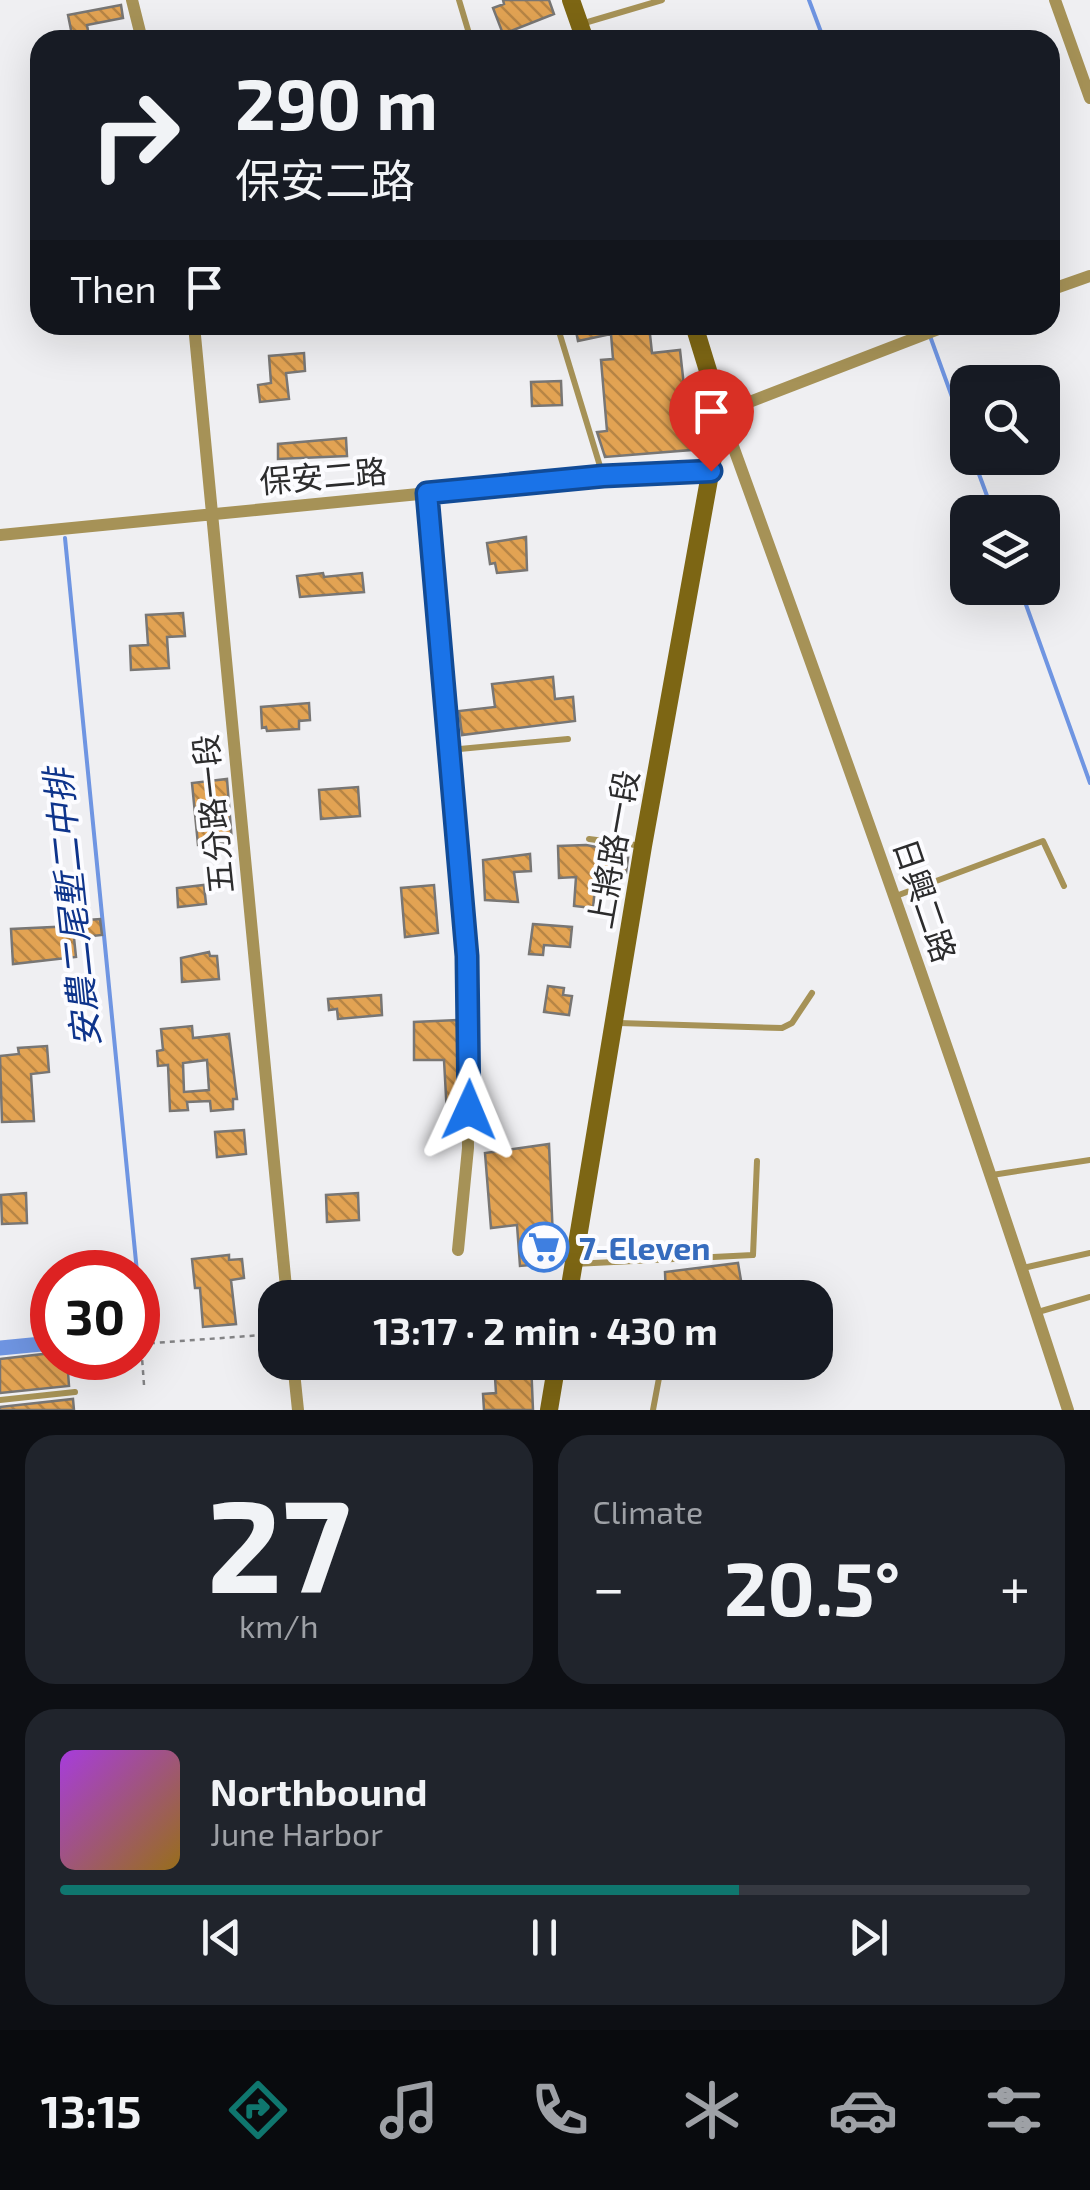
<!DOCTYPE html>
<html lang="en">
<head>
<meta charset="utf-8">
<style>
  :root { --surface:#171b24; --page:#20242c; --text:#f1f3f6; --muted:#9ea1a6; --line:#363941; --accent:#0f766e }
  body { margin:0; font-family:"Exo 2","Noto Sans TC",sans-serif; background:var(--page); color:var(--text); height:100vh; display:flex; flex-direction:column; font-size:38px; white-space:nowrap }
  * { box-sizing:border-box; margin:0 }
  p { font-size:32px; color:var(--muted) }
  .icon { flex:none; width:55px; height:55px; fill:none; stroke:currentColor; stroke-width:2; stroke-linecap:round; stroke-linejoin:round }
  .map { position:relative; height:1410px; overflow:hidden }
  .panel { display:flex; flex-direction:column; gap:25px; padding:25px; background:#0d0f14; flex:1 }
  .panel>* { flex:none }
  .hud { position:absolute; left:30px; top:30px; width:1030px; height:305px; border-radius:30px; box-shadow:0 10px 40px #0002; background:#171b24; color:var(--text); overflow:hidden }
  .fabs { position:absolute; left:950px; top:365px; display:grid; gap:20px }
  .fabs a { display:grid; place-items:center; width:110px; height:110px; border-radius:20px; background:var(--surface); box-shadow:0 10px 40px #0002; font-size:50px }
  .speed { position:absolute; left:30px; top:1250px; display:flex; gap:20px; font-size:50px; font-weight:700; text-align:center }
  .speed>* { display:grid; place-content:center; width:130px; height:130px; border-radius:50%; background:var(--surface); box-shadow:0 10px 40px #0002; line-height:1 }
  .speed .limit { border:15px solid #d22; background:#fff; color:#111 }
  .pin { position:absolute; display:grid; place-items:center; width:85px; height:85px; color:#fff; margin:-102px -42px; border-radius:50% 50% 50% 0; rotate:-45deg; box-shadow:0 0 10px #0007 }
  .pin .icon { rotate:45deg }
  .me { position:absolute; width:110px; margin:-55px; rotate:1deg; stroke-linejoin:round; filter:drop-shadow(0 0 8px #0008) }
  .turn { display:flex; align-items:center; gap:35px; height:210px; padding:0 40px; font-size:45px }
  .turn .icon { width:130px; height:130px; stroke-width:2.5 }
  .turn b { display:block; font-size:70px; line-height:85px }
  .then { display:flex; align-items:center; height:95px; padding:0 40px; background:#0003; gap:20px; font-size:38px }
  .big { font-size:75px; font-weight:700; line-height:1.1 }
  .panel .widget { flex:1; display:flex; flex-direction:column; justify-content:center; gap:15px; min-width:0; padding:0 35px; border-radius:30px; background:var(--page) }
  .panel .dial { align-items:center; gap:0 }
  .dial b { font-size:130px; line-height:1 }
  .song { display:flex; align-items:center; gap:30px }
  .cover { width:120px; height:120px; border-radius:15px; background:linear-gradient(135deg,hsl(280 70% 55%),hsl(40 70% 35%)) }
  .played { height:10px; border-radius:5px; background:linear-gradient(90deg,var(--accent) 70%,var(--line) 70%) }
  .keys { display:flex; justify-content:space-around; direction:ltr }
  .heat { display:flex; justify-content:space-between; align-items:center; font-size:55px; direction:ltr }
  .panel .tiles { flex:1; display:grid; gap:25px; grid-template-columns:1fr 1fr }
  .widget:last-child { grid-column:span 2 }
  .trip { position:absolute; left:258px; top:1280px; width:575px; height:100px; border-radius:30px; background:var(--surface); box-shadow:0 10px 40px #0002; font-weight:700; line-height:100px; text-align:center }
  .tab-bar { display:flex; height:160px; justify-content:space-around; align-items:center; background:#090b0e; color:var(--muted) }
  .tab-bar .icon { width:70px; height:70px }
  .tab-bar .current { color:var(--accent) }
  .tab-bar b { font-size:45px; color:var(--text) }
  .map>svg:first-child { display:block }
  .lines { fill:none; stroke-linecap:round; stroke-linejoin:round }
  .stream { stroke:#6f95e2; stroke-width:4 }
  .canal { stroke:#6f95e2; stroke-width:15 }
  .building { fill:url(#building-back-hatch); stroke:#787674; stroke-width:2.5; fill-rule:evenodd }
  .path { stroke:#848486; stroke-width:2.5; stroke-dasharray:5 5; stroke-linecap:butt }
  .lane { stroke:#a69257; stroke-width:6 }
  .street { stroke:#a69257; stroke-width:12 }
  .secondary { stroke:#7d6614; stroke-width:18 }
  .route-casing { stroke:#114b97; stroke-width:25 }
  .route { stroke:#1a73e8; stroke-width:18 }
  .labels { text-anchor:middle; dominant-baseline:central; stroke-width:8; stroke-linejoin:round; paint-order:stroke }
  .street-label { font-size:32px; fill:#2c2c2d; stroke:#fcfcff }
  .shop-label { font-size:32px; font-weight:bold; fill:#366cbe; stroke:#fcfcff; text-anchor:start }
  .water-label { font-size:35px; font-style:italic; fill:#0e348b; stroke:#fcfcff }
</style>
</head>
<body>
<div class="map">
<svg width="1090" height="1410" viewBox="0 0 1090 1410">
  <defs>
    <pattern id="building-back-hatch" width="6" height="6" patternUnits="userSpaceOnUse" patternTransform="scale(2.5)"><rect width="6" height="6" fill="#e2a353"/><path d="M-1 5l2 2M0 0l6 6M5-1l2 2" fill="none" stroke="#b78545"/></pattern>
  </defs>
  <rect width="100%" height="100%" fill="#efeff2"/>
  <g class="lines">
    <path class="stream" d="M809 0 824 40
      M926 325 968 441
      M973 458 993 512
      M65 538 137 1272
      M1020 588 1090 783
      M138 1278 143 1334"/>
    <path class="canal" d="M138 1335 143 1334
      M0 1348 52 1343"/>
  </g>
  <path class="building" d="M503 0H549L554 14 503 34 493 8 504 4Z
    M121 5 123 18 87 25 89 36 73 40 68 15Z
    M596 325H649L652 353 680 350 691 450 605 457 597 432 607 431 601 360 613 359 611 334 578 341 576 331Z
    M304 353 305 371 286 373 289 399 260 402 258 385 271 383 269 356Z
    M561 381 562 405 532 406 531 382Z
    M346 438 347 456 278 459V444Z
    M526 537 527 570 497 573 495 563 490 564 487 543Z
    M323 573 324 577 362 573 364 592 300 597 297 576Z
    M183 613 185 636 167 637 169 668 131 670 130 646 148 645 146 615Z
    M553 677 555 699 573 697 575 721 462 735 459 711 495 707 492 684Z
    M309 703 310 720 299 721V729L267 731 266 727 262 728 261 707Z
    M227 779 232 842 198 845 192 783Z
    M358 787 360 816 321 819 319 790Z
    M586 845 602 848V861L628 858 626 873 596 877 593 908 574 906 576 877 559 878 558 846Z
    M530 854 531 871 514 872 518 902 485 900 483 860Z
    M204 885 206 904 178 907 177 888Z
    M434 885 438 933 405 937 401 888Z
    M100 919 102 935 74 938 76 957 13 964 11 929 74 926 73 921Z
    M533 924 572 927 570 947 544 945 543 955 529 954Z
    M209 952 210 956H217L219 979 182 982 181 958Z
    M548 986 564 988 563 995 572 996 569 1015 544 1012Z
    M381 995 382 1015 338 1019 337 1009 329 1010 328 999Z
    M457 1020 458 1113 447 1115 444 1060H414V1022Z
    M192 1026 193 1038 229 1034 237 1099H233V1109L211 1111 210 1101 187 1102 188 1110 170 1111 168 1065 158 1066 157 1051 163 1050 161 1029ZM207 1060 209 1090 184 1092 183 1063Z
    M47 1046 49 1072 31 1074 34 1121 2 1122 0 1056 19 1054 18 1048Z
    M244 1130 246 1154 217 1157 215 1132Z
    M549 1144 554 1263 520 1266 517 1225 491 1228 485 1153Z
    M26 1193 27 1223 2 1224 1 1195Z
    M358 1193 359 1220 327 1222 326 1195Z
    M229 1255V1260L242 1259 244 1278 231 1280 236 1324 203 1327 200 1288H195L192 1259Z
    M738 1263 743 1292 721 1298H666L665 1272Z
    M52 1353V1358H67L69 1386 0 1393V1359Z
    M494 1362H531L533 1410H484L483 1394 496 1393Z
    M73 1399 74 1410H0V1407Z"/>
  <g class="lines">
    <path class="path" d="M144 1385 141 1344 275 1334"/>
    <path class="lane" d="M459 0 471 40
      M581 24 662 0
      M36 223H40
      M557 325 603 476
      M449 750 568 739
      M589 839 643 846
      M896 896 1043 841 1064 886
      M619 1023 782 1028 792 1023 812 993
      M992 1175 1090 1160
      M574 1264 753 1255 757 1161
      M1023 1268 1090 1253
      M1038 1312 1090 1297
      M0 1400 75 1392
      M653 1410 662 1362"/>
    <path class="street" d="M132 0 142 40
      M1055 0 1090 98
      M1050 290 1090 276
      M194 325 287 1298
      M949 325 721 413C841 744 960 1075 1068 1410
      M427 493 467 956 468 1148 458 1250
      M0 535 603 476 711 471
      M293 1362 298 1410"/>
    <path class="secondary" d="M571 0 585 40
      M568 1298 643 846 721 413 694 325
      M549 1410 557 1362"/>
  </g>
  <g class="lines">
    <g class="route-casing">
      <path id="route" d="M469 1110 467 956 427 493 603 476 711 471"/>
    </g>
    <use href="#route" class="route"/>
  </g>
  <defs>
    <g id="supermarket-ring" transform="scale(2.5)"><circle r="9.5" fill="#fcfcff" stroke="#3f7fe0" stroke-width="1.5"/><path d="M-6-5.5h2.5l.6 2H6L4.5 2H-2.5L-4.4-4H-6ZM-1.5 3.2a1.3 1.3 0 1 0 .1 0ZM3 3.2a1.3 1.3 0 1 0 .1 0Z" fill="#3f7fe0"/></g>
  </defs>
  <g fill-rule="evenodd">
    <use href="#supermarket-ring" x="544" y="1247"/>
  </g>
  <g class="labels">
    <g class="street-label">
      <text transform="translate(323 475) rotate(-5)">保安二路</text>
      <text transform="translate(212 814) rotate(-96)">五分路一段</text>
      <text transform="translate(612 849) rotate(-80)">上將路一段</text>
      <text transform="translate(926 900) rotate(71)">日興二路</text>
    </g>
    <g class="shop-label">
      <text x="579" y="1247">7-Eleven</text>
    </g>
    <g class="water-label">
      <text transform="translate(71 908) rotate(-96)">安農二尾塹二中排</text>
    </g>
  </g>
</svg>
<div class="fabs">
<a><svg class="icon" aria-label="search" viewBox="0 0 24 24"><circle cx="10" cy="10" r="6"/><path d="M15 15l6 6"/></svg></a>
<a><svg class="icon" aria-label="layers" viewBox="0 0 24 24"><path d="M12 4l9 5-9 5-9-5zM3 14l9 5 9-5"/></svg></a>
</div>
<div class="speed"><div class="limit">30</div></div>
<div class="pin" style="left:711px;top:471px;background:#d93025"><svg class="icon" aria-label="arrive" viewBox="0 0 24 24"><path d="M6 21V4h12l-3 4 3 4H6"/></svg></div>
<svg class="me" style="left:469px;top:1110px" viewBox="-20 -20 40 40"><path d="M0-17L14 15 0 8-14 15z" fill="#1a73e8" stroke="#fff" stroke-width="4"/></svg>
<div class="trip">13:17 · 2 min · 430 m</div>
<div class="hud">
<div class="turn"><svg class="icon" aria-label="right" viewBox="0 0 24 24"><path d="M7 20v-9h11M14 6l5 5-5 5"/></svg><div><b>290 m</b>保安二路</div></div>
<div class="then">Then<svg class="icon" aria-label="arrive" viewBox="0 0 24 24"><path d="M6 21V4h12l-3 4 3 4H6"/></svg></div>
</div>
</div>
<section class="panel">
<div class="tiles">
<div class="widget dial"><b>27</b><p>km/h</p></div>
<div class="widget"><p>Climate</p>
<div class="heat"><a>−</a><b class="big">20.5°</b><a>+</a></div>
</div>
<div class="widget">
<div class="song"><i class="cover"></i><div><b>Northbound</b><p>June Harbor</p></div></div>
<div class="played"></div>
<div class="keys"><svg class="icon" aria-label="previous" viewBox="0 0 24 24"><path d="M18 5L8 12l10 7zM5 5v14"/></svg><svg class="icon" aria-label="pause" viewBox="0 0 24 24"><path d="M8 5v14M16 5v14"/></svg><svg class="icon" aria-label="next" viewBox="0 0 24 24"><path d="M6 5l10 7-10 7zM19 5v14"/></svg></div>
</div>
</div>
</section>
<nav class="tab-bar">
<b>13:15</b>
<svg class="icon current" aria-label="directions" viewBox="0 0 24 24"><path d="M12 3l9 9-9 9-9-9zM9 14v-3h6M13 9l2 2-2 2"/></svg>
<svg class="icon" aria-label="music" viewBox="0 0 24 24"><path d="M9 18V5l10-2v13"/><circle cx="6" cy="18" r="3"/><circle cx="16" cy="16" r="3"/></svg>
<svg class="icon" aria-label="phone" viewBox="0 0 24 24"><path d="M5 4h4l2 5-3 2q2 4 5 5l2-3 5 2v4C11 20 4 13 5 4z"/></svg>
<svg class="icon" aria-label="climate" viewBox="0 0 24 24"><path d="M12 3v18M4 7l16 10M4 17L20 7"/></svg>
<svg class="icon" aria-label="car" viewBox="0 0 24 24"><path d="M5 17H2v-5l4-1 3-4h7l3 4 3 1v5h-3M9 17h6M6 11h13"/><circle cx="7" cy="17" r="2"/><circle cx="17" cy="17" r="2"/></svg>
<svg class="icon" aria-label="filters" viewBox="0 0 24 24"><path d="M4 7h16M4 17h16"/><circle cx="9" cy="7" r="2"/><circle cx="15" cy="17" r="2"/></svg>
</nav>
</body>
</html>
